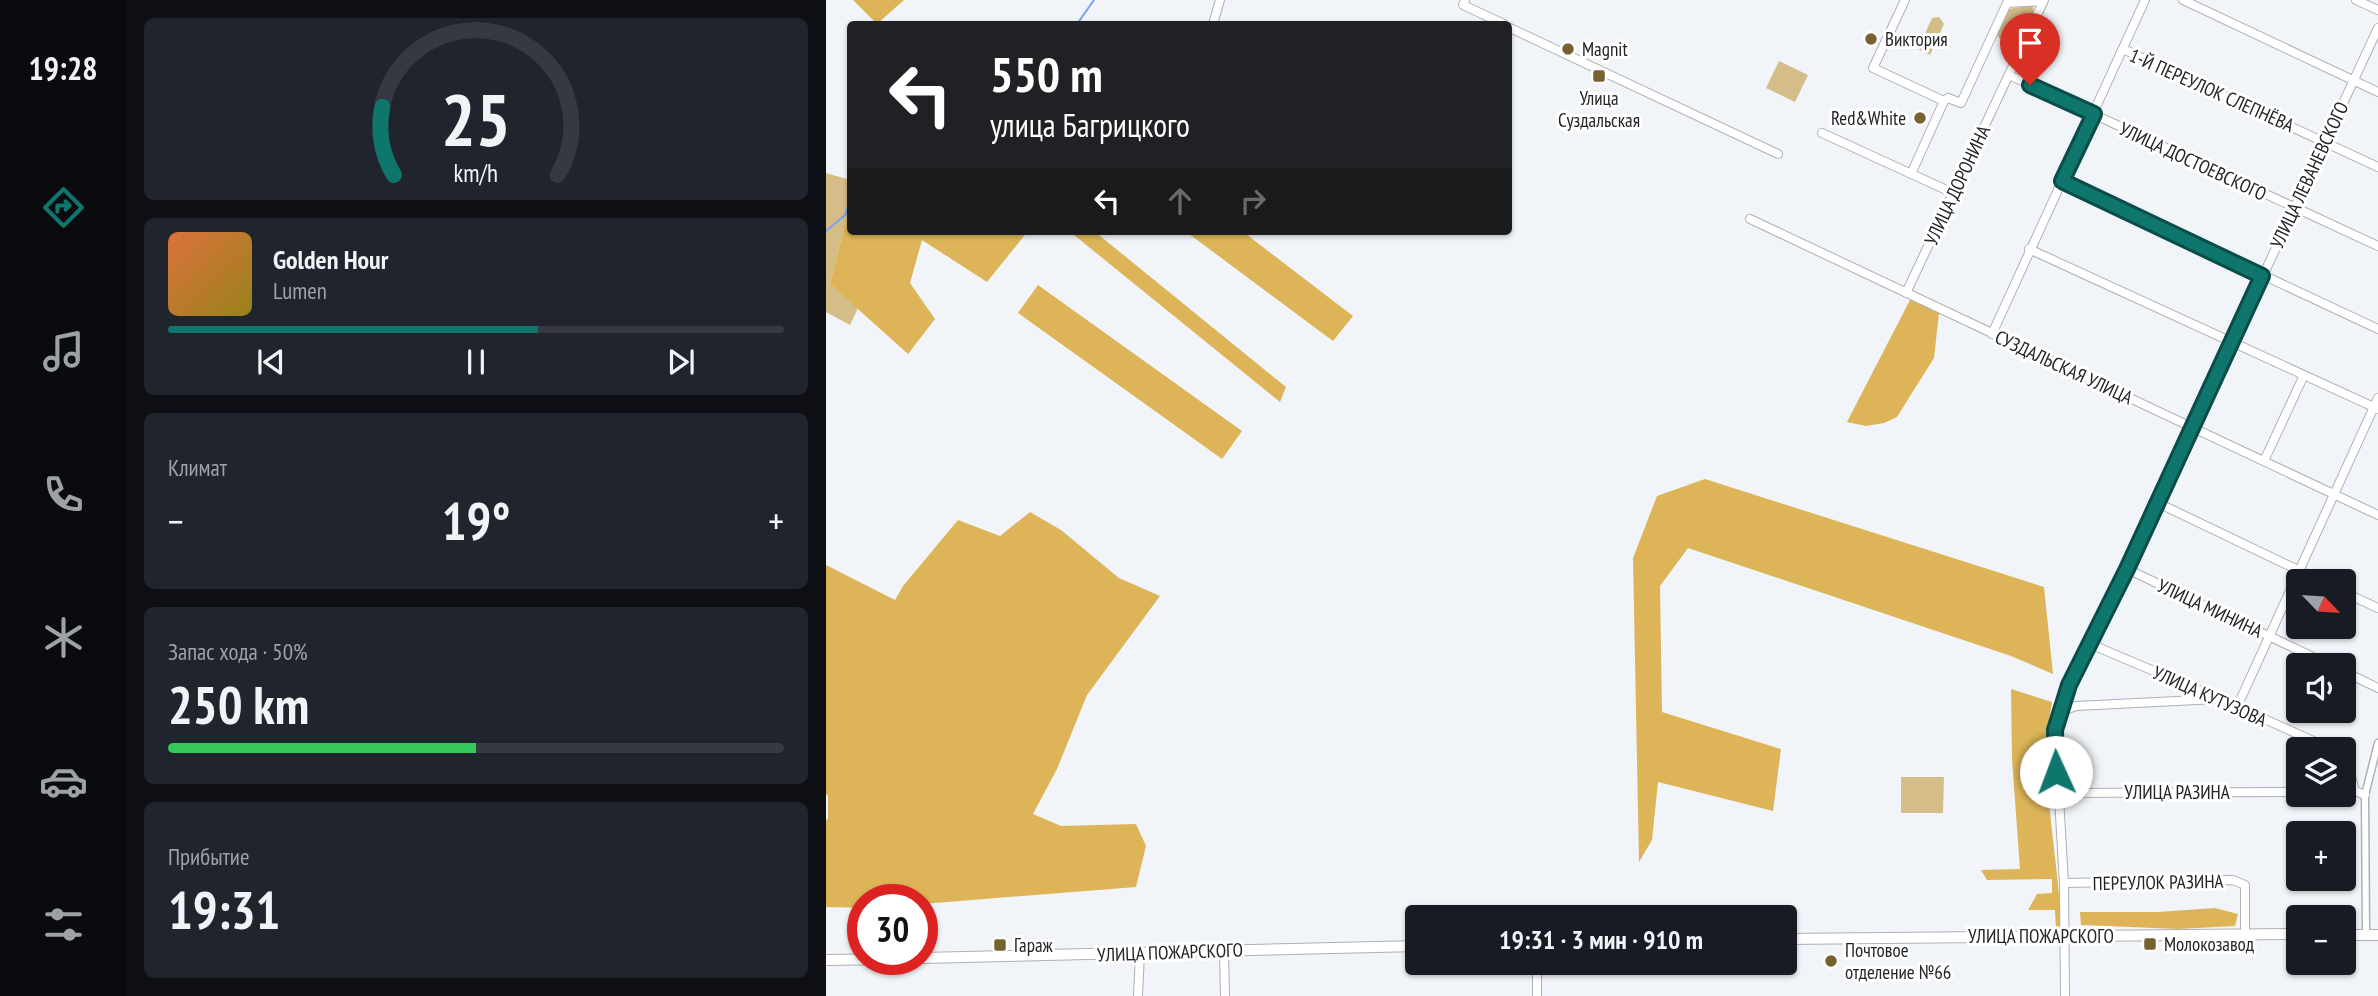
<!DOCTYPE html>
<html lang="ru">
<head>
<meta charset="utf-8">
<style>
  :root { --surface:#171b24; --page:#20242c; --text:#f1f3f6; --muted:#9ea1a6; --line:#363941; --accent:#0f766e }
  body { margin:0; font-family:"PT Sans Narrow",sans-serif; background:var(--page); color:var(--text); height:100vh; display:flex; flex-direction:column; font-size:26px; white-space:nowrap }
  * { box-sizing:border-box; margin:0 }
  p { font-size:23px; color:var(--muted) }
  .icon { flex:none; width:38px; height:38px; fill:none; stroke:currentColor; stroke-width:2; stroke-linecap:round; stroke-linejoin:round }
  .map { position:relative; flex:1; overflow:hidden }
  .sheet { display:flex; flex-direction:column; gap:18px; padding:18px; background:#0d0f14; width:700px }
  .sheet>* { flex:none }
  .guide { position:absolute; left:21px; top:21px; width:665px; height:214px; border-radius:7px; box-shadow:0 2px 5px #0004; background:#202124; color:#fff; overflow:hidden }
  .needle { width:46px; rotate:115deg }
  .tools { position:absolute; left:1460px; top:569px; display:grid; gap:14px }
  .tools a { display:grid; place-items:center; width:70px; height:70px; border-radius:7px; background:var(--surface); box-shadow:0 2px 5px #0004; font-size:35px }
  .speed { position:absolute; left:21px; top:884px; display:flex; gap:14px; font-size:35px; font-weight:700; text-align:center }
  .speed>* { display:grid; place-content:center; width:91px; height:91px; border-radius:50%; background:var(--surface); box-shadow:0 2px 5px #0004; line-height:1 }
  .speed .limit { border:10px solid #d22; background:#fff; color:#111 }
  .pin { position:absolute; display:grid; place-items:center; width:60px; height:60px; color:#fff; margin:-72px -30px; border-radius:50% 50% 50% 0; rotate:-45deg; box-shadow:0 0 7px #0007 }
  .pin .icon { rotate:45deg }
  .me { position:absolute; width:77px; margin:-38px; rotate:358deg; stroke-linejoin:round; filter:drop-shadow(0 0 5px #0008) }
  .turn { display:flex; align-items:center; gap:24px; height:147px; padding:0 28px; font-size:32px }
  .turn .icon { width:91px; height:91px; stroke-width:2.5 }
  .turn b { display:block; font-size:49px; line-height:60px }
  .lanes { display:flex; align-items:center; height:66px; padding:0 28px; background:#0003; justify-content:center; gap:35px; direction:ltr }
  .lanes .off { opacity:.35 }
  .big { font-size:52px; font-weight:700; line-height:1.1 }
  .sheet .widget { flex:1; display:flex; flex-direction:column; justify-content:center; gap:10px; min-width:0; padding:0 24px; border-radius:10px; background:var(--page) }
  .sheet .dial { align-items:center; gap:0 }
  .dial svg { height:182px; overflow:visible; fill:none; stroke:var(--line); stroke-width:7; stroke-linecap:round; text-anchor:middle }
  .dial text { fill:var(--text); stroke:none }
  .song { display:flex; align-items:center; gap:21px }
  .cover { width:84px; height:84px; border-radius:10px; background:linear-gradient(135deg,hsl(20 70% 55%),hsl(50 70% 35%)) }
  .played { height:7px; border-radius:4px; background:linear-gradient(90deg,var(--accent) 60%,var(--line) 60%) }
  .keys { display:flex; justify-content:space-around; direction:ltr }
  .heat { display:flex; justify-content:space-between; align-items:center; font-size:38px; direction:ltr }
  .charge { height:10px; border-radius:5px; background:linear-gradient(90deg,#34c759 50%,var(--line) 0) }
  .trip { position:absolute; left:579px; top:905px; width:392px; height:70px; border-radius:7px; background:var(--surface); box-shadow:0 2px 5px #0004; font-weight:700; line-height:70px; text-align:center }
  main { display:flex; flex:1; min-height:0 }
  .menu { display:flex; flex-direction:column; width:126px; justify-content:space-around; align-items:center; background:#090b0e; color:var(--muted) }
  .menu .icon { width:49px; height:49px }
  .menu .selected { color:var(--accent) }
  .menu b { font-size:32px; color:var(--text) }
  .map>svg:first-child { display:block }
  .green { fill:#d5bd89 }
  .forest { fill:#ddb558 }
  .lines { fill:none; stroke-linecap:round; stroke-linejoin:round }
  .stream { stroke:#79a3ef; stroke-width:2 }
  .pedestrian-casing { stroke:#adb0b4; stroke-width:9 }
  .minor-casing { stroke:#adb0b4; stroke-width:10 }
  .tertiary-casing { stroke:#adb0b4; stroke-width:12 }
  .pedestrian { stroke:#fff; stroke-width:6 }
  .minor { stroke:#fff; stroke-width:8 }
  .tertiary { stroke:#fff; stroke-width:10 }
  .route-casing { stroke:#0a4d48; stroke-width:18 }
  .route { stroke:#0f766e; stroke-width:12 }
  .poi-dot { fill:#766130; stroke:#fff; stroke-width:2.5 }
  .labels { text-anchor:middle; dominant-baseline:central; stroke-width:6; stroke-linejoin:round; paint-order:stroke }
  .poi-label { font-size:19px; fill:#232426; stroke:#fff; text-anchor:start }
  .street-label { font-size:19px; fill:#232426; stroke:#fff }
</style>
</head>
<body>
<main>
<nav class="menu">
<b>19:28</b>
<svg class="icon selected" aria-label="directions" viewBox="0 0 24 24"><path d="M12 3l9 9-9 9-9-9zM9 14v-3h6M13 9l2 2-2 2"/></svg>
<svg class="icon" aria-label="music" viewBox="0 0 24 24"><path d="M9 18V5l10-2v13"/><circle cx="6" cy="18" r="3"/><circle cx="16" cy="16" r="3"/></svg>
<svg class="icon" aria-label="phone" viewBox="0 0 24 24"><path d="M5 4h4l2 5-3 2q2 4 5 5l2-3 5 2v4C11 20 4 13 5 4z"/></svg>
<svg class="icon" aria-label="climate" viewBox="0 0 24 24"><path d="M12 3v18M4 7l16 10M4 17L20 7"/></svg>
<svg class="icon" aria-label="car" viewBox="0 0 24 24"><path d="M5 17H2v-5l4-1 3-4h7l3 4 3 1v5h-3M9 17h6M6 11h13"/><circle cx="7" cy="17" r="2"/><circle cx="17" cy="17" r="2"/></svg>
<svg class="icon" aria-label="filters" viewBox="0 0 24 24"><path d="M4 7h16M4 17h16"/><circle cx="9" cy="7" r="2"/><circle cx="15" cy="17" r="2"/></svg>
</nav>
<section class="sheet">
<div class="widget dial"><svg viewBox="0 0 100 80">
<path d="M14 69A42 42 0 1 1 86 69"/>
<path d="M14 69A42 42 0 0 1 9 39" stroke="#0f766e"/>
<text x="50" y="56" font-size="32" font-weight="700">25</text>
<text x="50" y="72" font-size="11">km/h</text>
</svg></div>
<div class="widget">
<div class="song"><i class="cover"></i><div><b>Golden Hour</b><p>Lumen</p></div></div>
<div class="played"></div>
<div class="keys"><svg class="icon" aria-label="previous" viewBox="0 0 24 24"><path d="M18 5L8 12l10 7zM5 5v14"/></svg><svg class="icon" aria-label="pause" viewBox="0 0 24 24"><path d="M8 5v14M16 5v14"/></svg><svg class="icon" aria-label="next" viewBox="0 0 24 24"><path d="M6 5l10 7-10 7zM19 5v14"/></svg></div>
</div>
<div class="widget"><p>Климат</p>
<div class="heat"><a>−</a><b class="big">19°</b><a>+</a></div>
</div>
<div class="widget"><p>Запас хода · 50%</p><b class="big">250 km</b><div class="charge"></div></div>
<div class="widget"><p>Прибытие</p><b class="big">19:31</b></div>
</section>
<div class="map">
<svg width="1552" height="996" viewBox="0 0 1552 996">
  <rect width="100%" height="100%" fill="#f1f4f8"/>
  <path class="green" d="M1207 5V17L1203 27 1196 28 1191 35 1176 39 1172 37V33L1182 9Z
    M1113 17 1118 24 1104 55 1092 49 1106 18Z
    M953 61 982 75 969 102 940 88Z
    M0 173 24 180V213L19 223 4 284 32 308 24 325 0 312Z
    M1075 777H1118L1117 813H1075Z"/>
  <path class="forest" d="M27 0H78L51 24Z
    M24 213V231H202L161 282 96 240 84 283 109 319 82 354 4 284 19 223Z
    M249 231H268L460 387 454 402 248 235Z
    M359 231H416L527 316 507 341Z
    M212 285 416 431 396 459 192 313Z
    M1085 298 1113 313 1108 358 1071 417 1058 423 1040 426 1021 422Z
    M879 479 1218 587 1227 674 1185 656 862 548 834 586 836 712 955 749 947 811 832 782 826 840 813 862 807 558 831 496Z
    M204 512 235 530 293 578 334 596 261 695 231 769 207 814 235 826 310 824 320 846 310 887 96 904V900H37V908L0 907V820L2 819V796L0 794V565L69 600 77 586 132 520 174 536Z
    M1185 689 1226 702C1212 777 1232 850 1235 924L1230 930 1229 910H1202L1211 894 1226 893V879L1161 880 1155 870 1194 869 1186 759Z
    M1389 908 1412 914 1409 926 1352 929 1255 925 1254 912H1332Z"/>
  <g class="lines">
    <path class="stream" d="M251 24 268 0
      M0 231 19 215 24 202"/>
    <g class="pedestrian-casing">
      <path id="pedestrian" d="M1540 935 1539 795 1552 743"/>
    </g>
    <g class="minor-casing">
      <path id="minor" d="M639 0 637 5 678 24
        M1079 0 1047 68 1118 101 1085 174
        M1357 0 1552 92
        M1530 0 1552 10
        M387 24 394 0
        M682 27 952 154
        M1297 49 1552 167
        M1183 75 1552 246
        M1118 101 1122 98 1135 103 1181 3 1217 1
        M996 133 1127 193
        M1236 181 1552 329
        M924 219 1552 515
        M1203 249 1552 409
        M1080 293 1218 0
        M1166 334 1319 0
        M1438 461 1478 375
        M1332 503 1495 581
        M1301 569 1504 665
        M1517 592 1552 608
        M1264 644 1394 699 1505 749
        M1517 671 1552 688
        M1411 707 1552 398
        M1234 712 1250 706 1391 699
        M1517 757 1522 766 1529 791 1539 795
        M1231 793 1472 792
        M1238 883 1407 880 1419 885V934
        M398 951 399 996
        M711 962V996
        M312 996 314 953
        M1239 996 1238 883 1229 730 1243 685 1301 569 1552 28"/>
    </g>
    <g class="tertiary-casing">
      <path id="tertiary" d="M1517 935H1552
        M959 939 1472 934
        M96 958 592 946
        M0 960 68 959"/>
    </g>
    <use href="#pedestrian" class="pedestrian"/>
    <use href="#minor" class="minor"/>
    <use href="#tertiary" class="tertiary"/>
  </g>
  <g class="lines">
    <g class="route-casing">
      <path id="route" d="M1204 85 1268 114 1236 181 1436 276 1301 569 1243 685 1229 730 1230 772"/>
    </g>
    <use href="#route" class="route"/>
  </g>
  <g class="poi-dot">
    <circle cx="1045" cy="39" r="7"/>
    <circle cx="742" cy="49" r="7"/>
    <rect x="766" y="69" width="14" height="14" rx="3.5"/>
    <circle cx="1094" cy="118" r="7"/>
    <rect x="1317" y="937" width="14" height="14" rx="3.5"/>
    <rect x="167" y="938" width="14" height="14" rx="3.5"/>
    <circle cx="1005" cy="961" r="7"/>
  </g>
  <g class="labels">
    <g class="poi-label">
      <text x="1059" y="39">Виктория</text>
      <text x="756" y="49">Magnit</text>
      <text x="773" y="98" text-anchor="middle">Улица<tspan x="773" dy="22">Суздальская</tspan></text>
      <text x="1080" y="118" text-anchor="end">Red&amp;White</text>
      <text x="1338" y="944">Молокозавод</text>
      <text x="188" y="945">Гараж</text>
      <text x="1019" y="950">Почтовое<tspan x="1019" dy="22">отделение №66</tspan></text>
    </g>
    <g class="street-label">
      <text transform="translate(1386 90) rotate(24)">1-Й ПЕРЕУЛОК СЛЕПНЁВА</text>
      <text transform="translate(1367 161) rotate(25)">УЛИЦА ДОСТОЕВСКОГО</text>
      <text transform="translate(1483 175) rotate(-65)">УЛИЦА ЛЕВАНЕВСКОГО</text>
      <text transform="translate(1131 185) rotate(-65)">УЛИЦА ДОРОНИНА</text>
      <text transform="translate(1238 367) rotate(25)">СУЗДАЛЬСКАЯ УЛИЦА</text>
      <text transform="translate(1384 608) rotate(25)">УЛИЦА МИНИНА</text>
      <text transform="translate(1384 696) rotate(24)">УЛИЦА КУТУЗОВА</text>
      <text x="1351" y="792">УЛИЦА РАЗИНА</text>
      <text transform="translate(1332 882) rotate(-1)">ПЕРЕУЛОК РАЗИНА</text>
      <text x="1215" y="936">УЛИЦА ПОЖАРСКОГО</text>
      <text transform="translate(344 952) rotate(-2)">УЛИЦА ПОЖАРСКОГО</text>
    </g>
  </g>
</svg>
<div class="tools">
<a><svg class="needle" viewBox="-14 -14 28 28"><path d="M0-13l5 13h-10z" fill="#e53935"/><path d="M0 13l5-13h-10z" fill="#9ea1a6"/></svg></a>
<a><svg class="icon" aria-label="sound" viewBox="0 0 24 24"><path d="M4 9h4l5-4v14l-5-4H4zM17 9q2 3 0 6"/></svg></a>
<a><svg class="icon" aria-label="layers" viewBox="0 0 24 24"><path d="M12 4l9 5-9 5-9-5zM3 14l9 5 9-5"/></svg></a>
<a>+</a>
<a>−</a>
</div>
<div class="speed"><div class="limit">30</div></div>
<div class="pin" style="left:1204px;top:85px;background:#d93025"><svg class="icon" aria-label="arrive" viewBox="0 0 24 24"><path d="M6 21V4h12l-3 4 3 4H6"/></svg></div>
<svg class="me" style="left:1230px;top:772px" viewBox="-20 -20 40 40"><circle r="19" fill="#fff"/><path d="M0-13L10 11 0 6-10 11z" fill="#0f766e"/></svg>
<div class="trip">19:31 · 3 мин · 910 m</div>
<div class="guide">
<div class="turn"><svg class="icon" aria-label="left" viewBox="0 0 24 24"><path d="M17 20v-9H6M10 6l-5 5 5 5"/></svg><div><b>550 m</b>улица Багрицкого</div></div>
<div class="lanes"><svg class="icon" aria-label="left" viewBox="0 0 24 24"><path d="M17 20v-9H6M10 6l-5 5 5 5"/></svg><svg class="icon off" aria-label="ahead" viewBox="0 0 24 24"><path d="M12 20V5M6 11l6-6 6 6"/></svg><svg class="icon off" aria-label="right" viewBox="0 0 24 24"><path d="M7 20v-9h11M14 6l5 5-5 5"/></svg></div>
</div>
</div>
</main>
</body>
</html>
